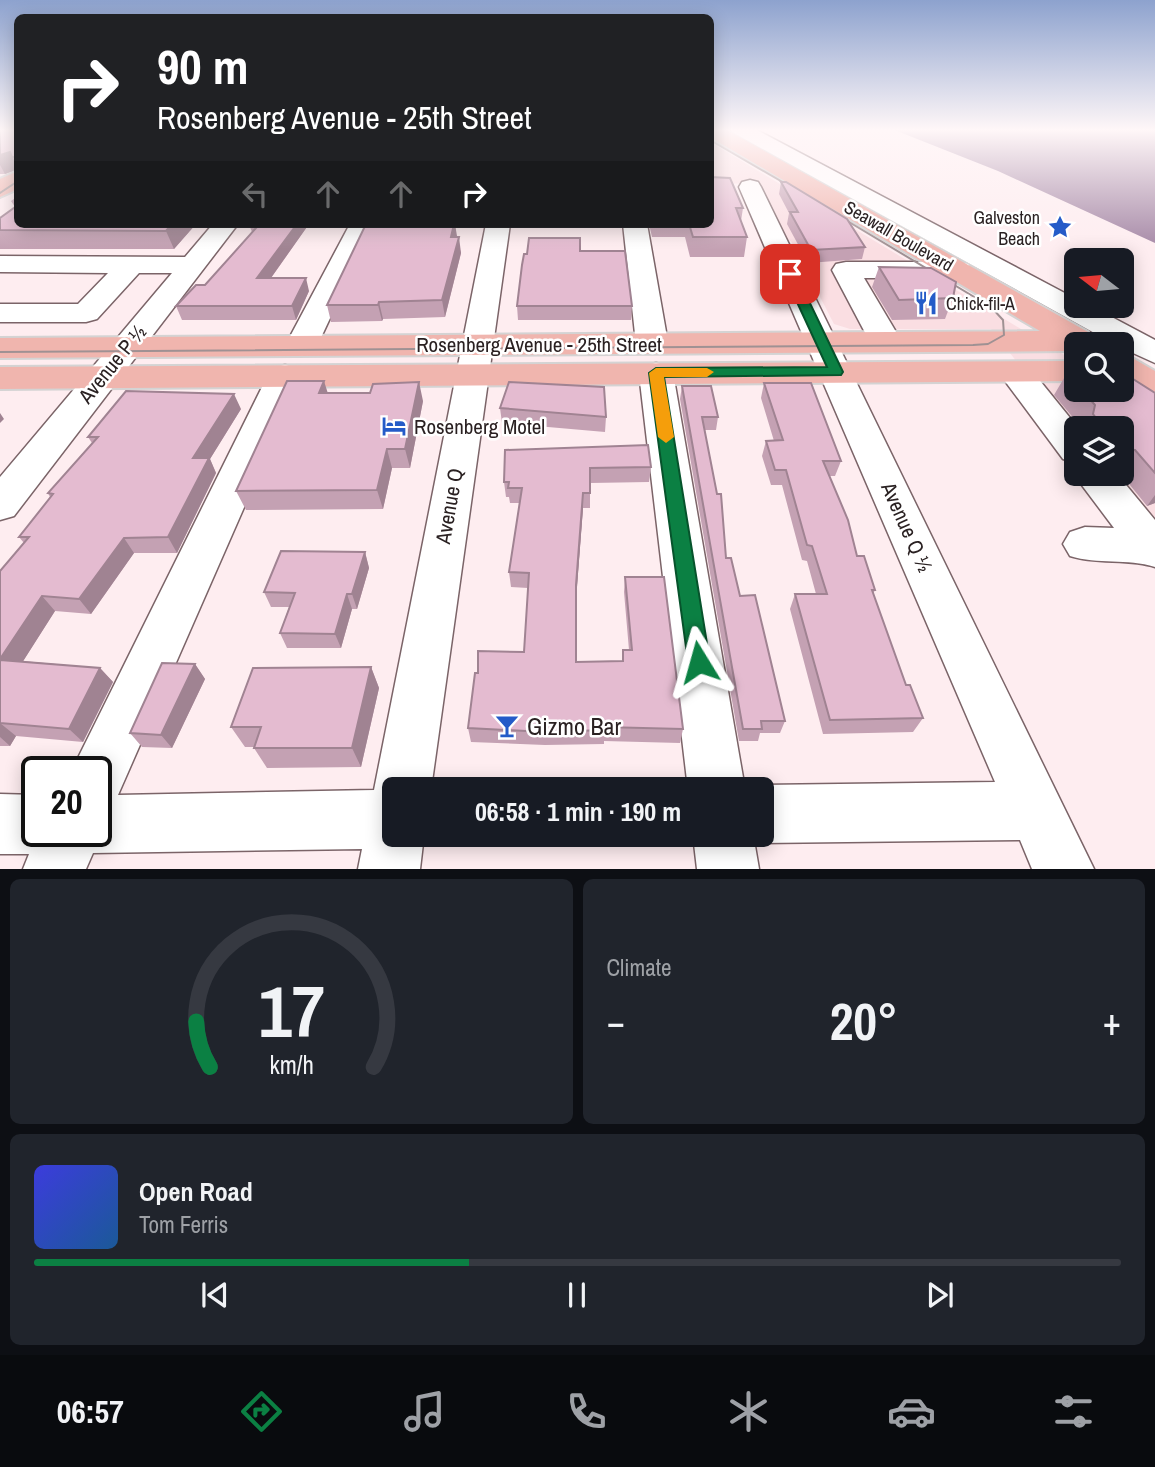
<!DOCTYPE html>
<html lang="en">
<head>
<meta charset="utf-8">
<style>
  :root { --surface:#171b24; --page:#20242c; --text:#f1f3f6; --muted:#9ea1a6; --line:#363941; --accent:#0b8043 }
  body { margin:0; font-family:"Archivo Narrow",sans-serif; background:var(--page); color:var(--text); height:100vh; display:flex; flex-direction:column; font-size:26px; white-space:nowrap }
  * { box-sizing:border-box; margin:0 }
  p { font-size:23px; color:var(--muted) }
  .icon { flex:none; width:38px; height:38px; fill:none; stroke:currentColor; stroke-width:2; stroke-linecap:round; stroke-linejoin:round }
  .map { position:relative; height:869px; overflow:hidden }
  .sheet { display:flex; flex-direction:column; gap:10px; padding:10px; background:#0d0f14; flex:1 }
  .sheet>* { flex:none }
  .hud { position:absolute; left:14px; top:14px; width:700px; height:214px; border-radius:10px; box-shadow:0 4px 18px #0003; background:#202124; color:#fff; overflow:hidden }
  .needle { width:46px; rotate:286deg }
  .buttons { position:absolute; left:1064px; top:248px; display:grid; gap:14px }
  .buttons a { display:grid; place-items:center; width:70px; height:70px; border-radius:10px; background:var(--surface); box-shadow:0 4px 18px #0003; font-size:35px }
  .speed { position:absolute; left:21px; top:756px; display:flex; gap:14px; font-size:35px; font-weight:700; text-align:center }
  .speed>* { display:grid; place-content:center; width:91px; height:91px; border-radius:50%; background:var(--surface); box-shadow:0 4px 18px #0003; line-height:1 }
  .speed .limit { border:4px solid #111; border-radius:10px; background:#fff; color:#111 }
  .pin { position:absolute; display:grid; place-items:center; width:60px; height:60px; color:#fff; margin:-30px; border-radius:14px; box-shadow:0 4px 10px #0006 }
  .me { position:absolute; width:77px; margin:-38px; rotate:352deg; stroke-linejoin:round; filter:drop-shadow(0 0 5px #0008) }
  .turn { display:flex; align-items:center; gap:24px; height:147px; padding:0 28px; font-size:32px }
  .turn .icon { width:91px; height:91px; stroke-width:2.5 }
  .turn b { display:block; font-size:49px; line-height:60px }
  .lanes { display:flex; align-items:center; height:66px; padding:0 28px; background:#0003; justify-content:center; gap:35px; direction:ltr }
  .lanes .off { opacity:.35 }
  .big { font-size:52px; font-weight:700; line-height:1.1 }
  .sheet .card { flex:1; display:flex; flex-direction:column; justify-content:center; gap:10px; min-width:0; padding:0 24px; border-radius:10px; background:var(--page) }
  .sheet .dial { align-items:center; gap:0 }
  .dial svg { height:182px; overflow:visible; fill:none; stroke:var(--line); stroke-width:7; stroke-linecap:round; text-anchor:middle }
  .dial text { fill:var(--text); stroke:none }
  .song { display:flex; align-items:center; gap:21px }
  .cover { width:84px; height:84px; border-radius:10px; background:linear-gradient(135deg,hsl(240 70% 55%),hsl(210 70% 35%)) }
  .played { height:7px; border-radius:4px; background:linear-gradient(90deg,var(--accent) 40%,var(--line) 40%) }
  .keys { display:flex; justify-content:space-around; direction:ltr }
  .heat { display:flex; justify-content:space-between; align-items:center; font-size:38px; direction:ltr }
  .sheet .tiles { flex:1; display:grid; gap:10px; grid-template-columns:1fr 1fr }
  .card:last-child { grid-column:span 2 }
  .trip { position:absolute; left:382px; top:777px; width:392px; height:70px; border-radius:10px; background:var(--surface); box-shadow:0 4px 18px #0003; font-weight:700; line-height:70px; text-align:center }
  .tab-bar { display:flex; height:112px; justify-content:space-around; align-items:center; background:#090b0e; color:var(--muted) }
  .tab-bar .icon { width:49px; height:49px }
  .tab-bar .selected { color:var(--accent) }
  .tab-bar b { font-size:32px; color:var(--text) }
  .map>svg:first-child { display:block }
  .built { fill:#fadee2 }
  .water { fill:#a588a6 }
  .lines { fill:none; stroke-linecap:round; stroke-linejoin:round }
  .minor-casing { stroke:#7b6468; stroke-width:3 }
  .major-casing { stroke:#d4d3d3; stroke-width:4 }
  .minor { fill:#fff; fill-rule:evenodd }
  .major { fill:#f0b5ae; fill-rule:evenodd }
  .tram { stroke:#9f9193; stroke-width:2 }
  .wall { fill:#c4a1b3 }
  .shaded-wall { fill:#a08392 }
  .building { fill:#e4bbd0; stroke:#a08392; stroke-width:2 }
  .route { fill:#0b8043; stroke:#07532c; stroke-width:2 }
  .slow { fill:#f59e0b }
  .labels { text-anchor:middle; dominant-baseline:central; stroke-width:5; stroke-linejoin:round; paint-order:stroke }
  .far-poi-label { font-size:18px; fill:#2a2122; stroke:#fff; text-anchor:end }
  .far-street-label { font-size:18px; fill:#2a2122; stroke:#fff }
  .street-label { font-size:21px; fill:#2a2122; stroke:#fff }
  .poi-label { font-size:21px; fill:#2a2122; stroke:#fff; text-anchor:start }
  .near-poi-label { font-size:24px; fill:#2a2122; stroke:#fff; text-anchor:start }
</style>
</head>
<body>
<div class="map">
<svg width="1155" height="869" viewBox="0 0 1155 869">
  <rect width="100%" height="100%" fill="#feedf0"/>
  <path class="built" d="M710 142 1076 362V390H1122L1155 412V531L1106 474H1122V429H1076V437L991 329H850L834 324 791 241H785L757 184 711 183Z"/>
  <path class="water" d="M892 129H1155V243L998 171Z"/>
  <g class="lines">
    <g class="minor-casing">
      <path id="minor" d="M731 129H755L1076 299V306H1091L1155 340V363L1122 348V345H1116L734 133Z
        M750 180 758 182 761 187 1094 869H1032L1020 840 761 843 754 840 759 869H697L693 835H761V789H750L761 785 995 782 739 187 742 182Z
        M213 224H238L14 516 0 520V477L172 273H139L97 319 86 322H0V304H78L108 273 0 272V256L185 257Z
        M350 224H374L317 346 312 353 301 356 290 353 285 346Z
        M486 224H510L431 789H394V835H424L420 869H358L362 849 93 853 86 869H23L29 854H0V794L37 795V831H96V772H71L268 375 273 368 285 365 297 368 302 375 118 795 374 790Z
        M623 224H647L668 343 663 350 652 352 641 350 636 343Z
        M846 262H958L968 264 972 270 968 276 958 278H864L902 342 897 349 886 351 875 349 870 342 832 270 836 264Z
        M656 363 668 366 673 373 745 789H688L639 373 644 366Z
        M1016 363 1028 366 1079 429H1076V463L1063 459 999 373 1004 366Z
        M1076 473 1117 474 1155 520V567C1127 558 1098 565 1070 556L1063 544 1070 532 1085 527 1114 528 1081 484Z"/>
    </g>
    <g class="major-casing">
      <path id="major" d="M710 129H725L1088 332 1094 341 1092 345H1076V351L0 358V338L1040 331 710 137Z
        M18 171V189L0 197V179Z
        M1122 356 1134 359 1155 371V397L1142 394 1122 381Z
        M1076 361V381L0 389V367Z"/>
    </g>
    <use href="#minor" class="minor"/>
    <use href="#major" class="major"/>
    <path class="tram" d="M710 140 798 191
      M0 193 18 181
      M0 352 973 345 988 344 1004 335 1003 320 991 307 834 213"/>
  </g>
  <path class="wall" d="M0 129H18V169L5 174H0Z
    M730 178 743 208 741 221 747 237 744 257H690L685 237H652L649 224H710Z
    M781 182 865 247 862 259 808 263 787 224 789 213 779 194Z
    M18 196V224H196L174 249H0V218L15 207 11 201Z
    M309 224 271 278 309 291 296 320H182L176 306 205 285 252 232 250 227Z
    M366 224H455L456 237 461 253 445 317 383 319 382 321 331 322 327 305Z
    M580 251 632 306 631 320H518L517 306Z
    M879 267 953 298 945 319 892 320 872 287Z
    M1067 373H1076V390H1122L1155 393V503L1147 506 1121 474H1122V429H1081V427L1054 395Z
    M764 383 841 461 835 476H829L857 556 875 590 873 594 906 685 923 718 913 732 823 734 790 609 795 594H816L807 561 802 560 782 485H771L762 456 766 441H774L761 398Z
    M682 386 718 417 716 430H705L726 558 785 721 780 733H760L758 741H739L680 399Z
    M328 393 423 401 410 468H392L383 509 246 510 236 491Z
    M500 408 606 417 605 432 502 423Z
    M241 409 210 459 216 473 177 553H134L91 614 55 611 23 661 100 668 113 682 83 742 16 736 10 746H0V571L24 543 19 537 50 497 48 493 92 443 88 437Z
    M505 450 651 467 649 482 590 483V508H583L576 600V662L622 661 623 650H629L624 592 625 577 683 729 680 743 604 741V744L545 745 471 742 468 728 478 673 524 652 528 588 511 587 509 572 520 503H510L509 497H506L504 482Z
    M365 552 369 568 357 609H352L341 648H287L280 633 289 607H271L264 592Z
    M195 664 205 679 172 748 142 747 130 733Z
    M371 667 379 688 361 767 267 768 254 748V747H245L231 727Z"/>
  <path class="shaded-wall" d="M10 152 18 169 5 174 0 165V155Z
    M172 224H196L174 249 166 231Z
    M297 224H309L261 292 257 278Z
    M454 224H455L457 236 453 253 451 237Z
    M459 237 461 253 445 317 442 300Z
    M306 278 309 291 296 320 292 306Z
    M379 302 383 319 382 321 378 305Z
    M324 381 330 400 319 393Z
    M419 382 423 401 410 468 405 449Z
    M234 394 241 409 210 459 216 473 177 553 168 537 193 458Z
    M0 413 4 419 0 423Z
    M387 449 392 468 383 509 377 490Z
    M583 493V508L576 600V585Z
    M1155 495V503L1147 506Z
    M124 538 134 553 91 614 79 599Z
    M365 552 369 568 357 609 352 594Z
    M347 594 352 609 341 648 335 634Z
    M42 596 55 611 15 674 0 659Z
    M195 664 205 679 172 748 161 735Z
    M371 667 379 688 361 767 352 748Z
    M100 668 113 682 83 742 69 729Z
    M0 723 16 736 10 746 0 737Z"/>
  <path class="building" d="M0 129H18V157H12L10 152 0 155Z
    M710 177 730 178 743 208H736L747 237H693L689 224H710Z
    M781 182H786L847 219 865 247 811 250 790 212H798Z
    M18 205V224H172L166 231 0 230V218Z
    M252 224H297L257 278H306L292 306H176L196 285H205L257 227H250Z
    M366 224H454L451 237H459L442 300 379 302 378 305H327Z
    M529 238H580V251H625L632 306H517L522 265 524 254H527Z
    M879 267 931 268 956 282 953 298 899 300Z
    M1122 372 1155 393V473L1135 450 1122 449V429H1105L1093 414 1095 405 1082 390H1122Z
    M1067 373H1076V384Z
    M287 381H324L319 393H370L373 384 419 382 405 449H387L377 490 236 491Z
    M509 382 604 387 606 417 500 408Z
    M764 383H811L841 461H823L848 520 857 556H864L875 590H872L906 685H910L923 718 830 720 795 594H827L812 546 807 545 786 470H775L766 441 783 440Z
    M682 386H711L718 417H702L717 494H721L726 558H731L740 596 755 595 785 721H761L762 729H743Z
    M126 391 234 394 193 458H209L168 537 124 538 79 599 42 596 0 659V571L29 537H19L53 494 48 493 98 437H88Z
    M648 445 651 467 590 468V493H583L576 585V662L623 661V650H632L625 577H664L683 729 604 727 605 730 544 732 468 728 475 673H478V651L524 652 529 573 509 572 522 488H508L509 482H504L505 450Z
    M281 551 365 552 352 594H347L335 634 280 633 295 593 264 592Z
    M0 660 100 668 69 729 0 723Z
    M162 663 195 664 161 735 130 733Z
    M371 667 352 748H254L261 727H231L253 668Z"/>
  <linearGradient id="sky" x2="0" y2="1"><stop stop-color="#8da2ce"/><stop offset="0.52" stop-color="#fff7f8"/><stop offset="1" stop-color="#fff7f8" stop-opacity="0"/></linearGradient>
  <rect width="1155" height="250" fill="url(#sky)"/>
  <path class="route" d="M786 271 796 274 843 372 841 375 664 377 710 662 706 669 699 671 691 669 688 662 649 373 656 368 827 367 784 274Z"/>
  <path class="slow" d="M656 368H707L714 372 707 377H664L674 437 666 443 658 437 649 373Z"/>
  <defs>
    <g id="sight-bare" transform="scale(1.89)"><path d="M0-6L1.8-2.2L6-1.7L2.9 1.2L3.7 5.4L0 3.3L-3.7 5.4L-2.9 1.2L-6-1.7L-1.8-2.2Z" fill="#245bc8" stroke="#fff" stroke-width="2.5" paint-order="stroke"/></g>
    <g id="restaurant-bare" transform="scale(1.89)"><path d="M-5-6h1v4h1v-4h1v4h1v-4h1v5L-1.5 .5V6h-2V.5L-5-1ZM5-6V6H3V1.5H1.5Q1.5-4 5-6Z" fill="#245bc8" stroke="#fff" stroke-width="2.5" paint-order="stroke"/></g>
    <g id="hotel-bare" transform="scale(1.89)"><path d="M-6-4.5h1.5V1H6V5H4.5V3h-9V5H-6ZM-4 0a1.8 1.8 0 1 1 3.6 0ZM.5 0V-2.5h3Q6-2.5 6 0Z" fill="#245bc8" stroke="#fff" stroke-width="2.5" paint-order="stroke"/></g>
    <g id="bar-bare" transform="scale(1.89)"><path d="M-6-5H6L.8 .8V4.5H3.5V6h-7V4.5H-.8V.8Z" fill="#245bc8" stroke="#fff" stroke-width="2.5" paint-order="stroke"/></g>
  </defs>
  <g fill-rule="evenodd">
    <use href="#sight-bare" x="1060" y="227"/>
    <use href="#restaurant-bare" x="926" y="303"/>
    <use href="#hotel-bare" x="394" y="426"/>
    <use href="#bar-bare" x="507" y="726"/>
  </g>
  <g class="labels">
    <g class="far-poi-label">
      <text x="1040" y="217">Galveston<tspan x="1040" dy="21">Beach</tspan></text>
      <text x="946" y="303" text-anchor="start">Chick-fil-A</text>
    </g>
    <g class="far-street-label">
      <text transform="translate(899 236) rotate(30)">Seawall Boulevard</text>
    </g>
    <g class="street-label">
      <text x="539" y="344">Rosenberg Avenue - 25th Street</text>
      <text transform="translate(112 364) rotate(-51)">Avenue P ½</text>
      <text transform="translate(449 506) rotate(-80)">Avenue Q</text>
      <text transform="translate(907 527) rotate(66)">Avenue Q ½</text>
    </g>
    <g class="poi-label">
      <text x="414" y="426">Rosenberg Motel</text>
    </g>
    <g class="near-poi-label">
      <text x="527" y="726">Gizmo Bar</text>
    </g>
  </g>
</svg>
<div class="buttons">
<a><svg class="needle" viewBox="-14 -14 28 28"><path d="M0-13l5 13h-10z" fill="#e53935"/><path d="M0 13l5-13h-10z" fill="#9ea1a6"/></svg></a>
<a><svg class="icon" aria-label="search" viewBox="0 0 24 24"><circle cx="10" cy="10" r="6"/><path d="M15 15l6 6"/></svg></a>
<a><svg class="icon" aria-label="layers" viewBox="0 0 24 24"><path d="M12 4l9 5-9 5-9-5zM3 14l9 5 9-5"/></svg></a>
</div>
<div class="speed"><div class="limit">20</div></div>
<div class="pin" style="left:790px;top:274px;background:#d93025"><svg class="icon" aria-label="arrive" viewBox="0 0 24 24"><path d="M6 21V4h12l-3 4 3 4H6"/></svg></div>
<svg class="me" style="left:699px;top:662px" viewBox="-20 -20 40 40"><path d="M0-17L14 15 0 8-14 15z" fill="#0b8043" stroke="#fff" stroke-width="4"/></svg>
<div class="trip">06:58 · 1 min · 190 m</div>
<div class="hud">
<div class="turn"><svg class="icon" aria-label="right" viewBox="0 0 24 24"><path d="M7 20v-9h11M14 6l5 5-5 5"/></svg><div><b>90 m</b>Rosenberg Avenue - 25th Street</div></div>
<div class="lanes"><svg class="icon off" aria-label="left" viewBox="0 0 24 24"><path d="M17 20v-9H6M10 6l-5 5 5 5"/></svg><svg class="icon off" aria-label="ahead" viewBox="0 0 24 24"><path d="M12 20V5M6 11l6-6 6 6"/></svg><svg class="icon off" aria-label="ahead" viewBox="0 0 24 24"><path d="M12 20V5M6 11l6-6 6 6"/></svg><svg class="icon" aria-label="right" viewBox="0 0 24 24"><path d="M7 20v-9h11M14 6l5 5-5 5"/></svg></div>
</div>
</div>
<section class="sheet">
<div class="tiles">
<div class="card dial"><svg viewBox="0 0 100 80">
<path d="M14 69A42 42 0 1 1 86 69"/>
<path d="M14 69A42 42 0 0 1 8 49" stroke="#0b8043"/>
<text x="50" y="56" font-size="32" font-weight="700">17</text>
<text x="50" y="72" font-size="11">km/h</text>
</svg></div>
<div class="card"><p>Climate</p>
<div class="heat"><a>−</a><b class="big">20°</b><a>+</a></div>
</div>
<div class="card">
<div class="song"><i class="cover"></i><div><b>Open Road</b><p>Tom Ferris</p></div></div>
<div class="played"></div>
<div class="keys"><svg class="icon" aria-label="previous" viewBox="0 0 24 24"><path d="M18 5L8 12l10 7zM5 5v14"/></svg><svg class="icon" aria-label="pause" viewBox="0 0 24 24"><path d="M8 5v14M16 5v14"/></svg><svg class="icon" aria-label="next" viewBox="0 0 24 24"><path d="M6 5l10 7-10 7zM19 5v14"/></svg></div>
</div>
</div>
</section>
<nav class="tab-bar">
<b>06:57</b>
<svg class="icon selected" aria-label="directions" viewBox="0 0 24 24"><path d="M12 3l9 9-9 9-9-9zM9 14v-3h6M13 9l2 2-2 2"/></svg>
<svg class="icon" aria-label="music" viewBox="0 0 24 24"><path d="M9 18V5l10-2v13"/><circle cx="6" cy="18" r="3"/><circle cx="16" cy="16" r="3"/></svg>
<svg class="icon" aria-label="phone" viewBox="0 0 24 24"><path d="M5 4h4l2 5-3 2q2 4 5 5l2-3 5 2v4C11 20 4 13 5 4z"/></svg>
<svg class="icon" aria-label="climate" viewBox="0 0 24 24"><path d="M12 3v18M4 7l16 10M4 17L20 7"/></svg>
<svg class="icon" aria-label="car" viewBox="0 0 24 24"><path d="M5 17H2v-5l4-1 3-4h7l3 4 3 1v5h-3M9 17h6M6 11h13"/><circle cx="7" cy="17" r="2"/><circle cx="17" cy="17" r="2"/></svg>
<svg class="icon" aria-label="filters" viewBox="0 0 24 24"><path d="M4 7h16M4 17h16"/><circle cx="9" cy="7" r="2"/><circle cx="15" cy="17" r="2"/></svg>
</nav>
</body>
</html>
